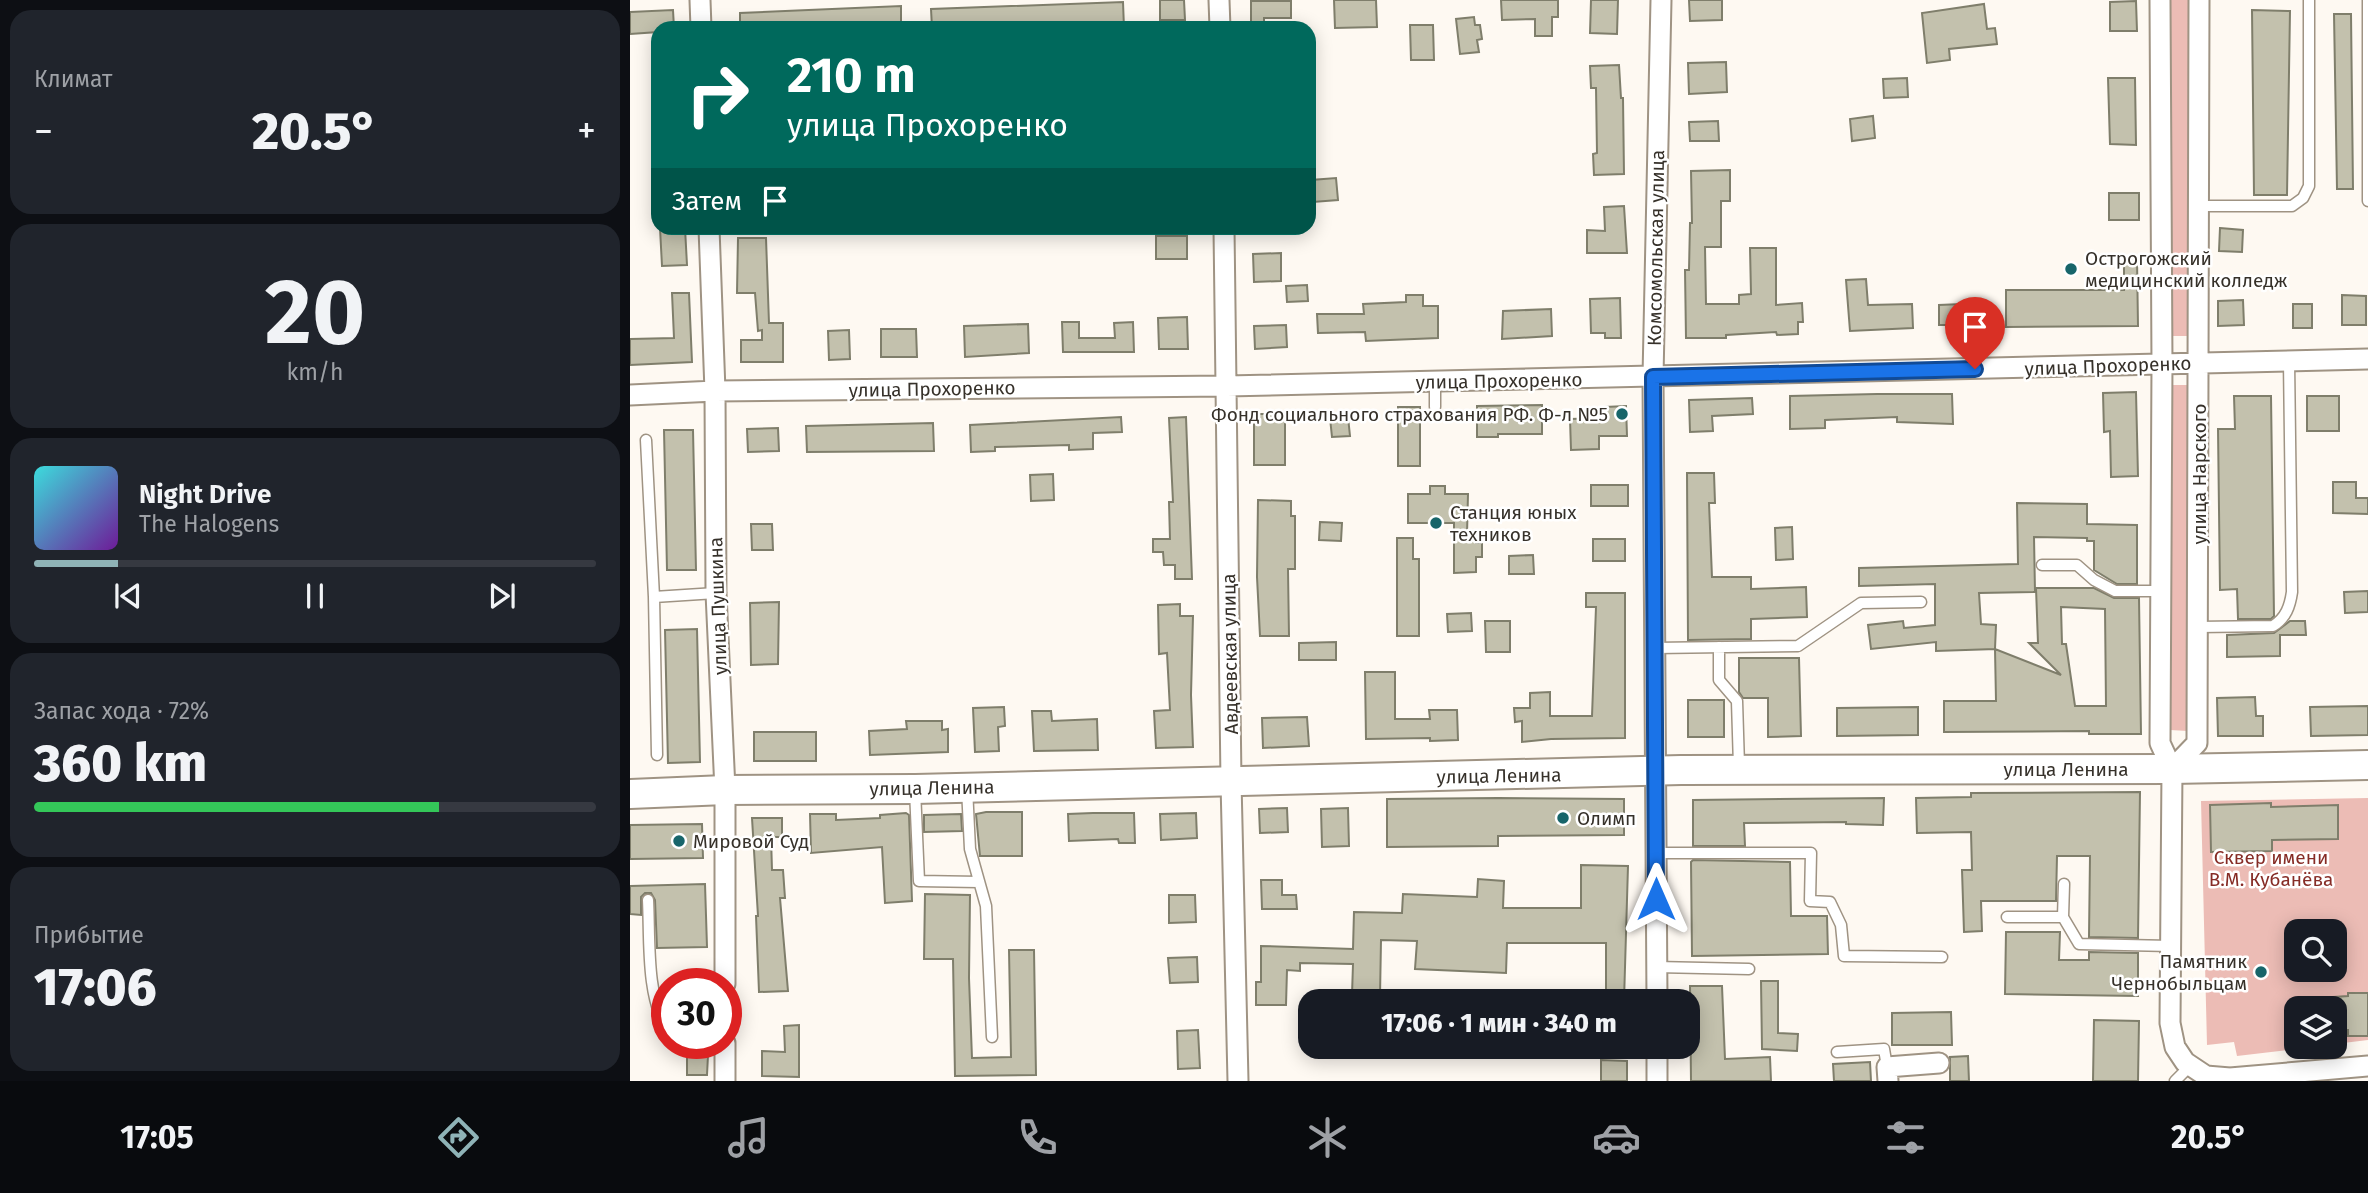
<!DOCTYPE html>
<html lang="ru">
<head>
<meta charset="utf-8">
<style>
  :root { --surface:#171b24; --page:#20242c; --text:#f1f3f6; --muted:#9ea1a6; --line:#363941; --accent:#8fb3b7 }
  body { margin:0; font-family:"Fira Sans",sans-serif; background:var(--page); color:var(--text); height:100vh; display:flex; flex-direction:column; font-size:26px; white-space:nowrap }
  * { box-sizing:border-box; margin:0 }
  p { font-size:23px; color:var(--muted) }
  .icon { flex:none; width:38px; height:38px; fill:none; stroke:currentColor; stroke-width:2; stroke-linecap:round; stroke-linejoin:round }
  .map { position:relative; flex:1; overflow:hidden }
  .details { display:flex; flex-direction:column; gap:10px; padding:10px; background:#0d0f14; width:630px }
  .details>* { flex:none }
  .top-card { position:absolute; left:21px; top:21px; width:665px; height:214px; border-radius:21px; box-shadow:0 4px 18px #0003; background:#00695c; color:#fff; overflow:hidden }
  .buttons { position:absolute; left:1654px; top:919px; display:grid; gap:14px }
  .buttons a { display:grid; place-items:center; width:63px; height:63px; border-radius:14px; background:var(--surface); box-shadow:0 4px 18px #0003; font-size:35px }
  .speed { position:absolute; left:21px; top:968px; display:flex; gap:14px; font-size:35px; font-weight:700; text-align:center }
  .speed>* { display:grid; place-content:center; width:91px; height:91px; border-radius:50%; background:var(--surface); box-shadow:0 4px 18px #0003; line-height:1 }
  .speed .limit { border:10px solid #d22; background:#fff; color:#111 }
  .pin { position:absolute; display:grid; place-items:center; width:60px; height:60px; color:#fff; margin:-72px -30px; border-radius:50% 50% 50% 0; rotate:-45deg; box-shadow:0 0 7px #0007 }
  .pin .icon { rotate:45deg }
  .me { position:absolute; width:77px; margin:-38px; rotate:0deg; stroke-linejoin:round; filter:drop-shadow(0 0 5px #0008) }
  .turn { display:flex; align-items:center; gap:24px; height:147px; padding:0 21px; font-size:32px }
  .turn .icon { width:91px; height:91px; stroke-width:2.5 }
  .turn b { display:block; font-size:49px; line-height:60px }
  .then { display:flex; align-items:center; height:66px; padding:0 21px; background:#0003; gap:14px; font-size:26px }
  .big { font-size:52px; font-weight:800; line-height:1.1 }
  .details .tile { flex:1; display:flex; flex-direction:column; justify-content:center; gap:10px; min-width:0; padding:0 24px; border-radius:21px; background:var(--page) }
  .details .dial { align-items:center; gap:0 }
  .dial b { font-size:91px; line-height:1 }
  .song { display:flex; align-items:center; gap:21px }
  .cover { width:84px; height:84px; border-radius:10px; background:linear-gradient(135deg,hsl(180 70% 55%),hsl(280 70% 35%)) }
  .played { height:7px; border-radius:4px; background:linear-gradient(90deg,var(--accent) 15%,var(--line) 15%) }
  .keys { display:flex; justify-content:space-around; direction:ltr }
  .heat { display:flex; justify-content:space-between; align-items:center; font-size:38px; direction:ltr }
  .charge { height:10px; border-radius:5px; background:linear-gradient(90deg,#34c759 72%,var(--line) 0) }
  .trip { position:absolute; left:668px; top:989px; width:402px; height:70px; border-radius:21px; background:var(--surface); box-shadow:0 4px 18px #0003; font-weight:800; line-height:70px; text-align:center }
  .tabs { display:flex; height:112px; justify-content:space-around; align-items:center; background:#090b0e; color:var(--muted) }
  .tabs .icon { width:49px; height:49px }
  .tabs .current { color:var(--accent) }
  .tabs b { font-size:32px; color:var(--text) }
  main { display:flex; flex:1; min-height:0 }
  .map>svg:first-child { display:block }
  .green { fill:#ecbcb5; fill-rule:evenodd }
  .building { fill:#c3c1ad; stroke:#7f7e6b; stroke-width:2; fill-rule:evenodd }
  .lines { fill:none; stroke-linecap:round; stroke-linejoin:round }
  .service-casing { stroke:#9f9383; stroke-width:13 }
  .minor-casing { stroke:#9f9383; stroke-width:23 }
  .secondary-casing { stroke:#9f9383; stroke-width:32 }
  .service { stroke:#fff; stroke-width:10 }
  .minor { stroke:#fff; stroke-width:19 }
  .secondary { stroke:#fff; stroke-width:28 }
  .route-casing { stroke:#114b97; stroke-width:18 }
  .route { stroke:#1a73e8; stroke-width:12 }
  .poi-dot { fill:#17656a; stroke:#fff; stroke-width:2.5 }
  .labels { text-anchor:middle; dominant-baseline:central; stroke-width:5; stroke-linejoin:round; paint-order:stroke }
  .street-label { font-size:19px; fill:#36312a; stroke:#fff }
  .poi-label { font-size:19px; fill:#36312a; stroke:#fff; text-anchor:start }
  .park-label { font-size:19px; fill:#862c26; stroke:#fff }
</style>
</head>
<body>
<main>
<section class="details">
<div class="tile"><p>Климат</p>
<div class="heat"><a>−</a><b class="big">20.5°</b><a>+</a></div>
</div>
<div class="tile dial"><b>20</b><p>km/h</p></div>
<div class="tile">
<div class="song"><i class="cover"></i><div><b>Night Drive</b><p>The Halogens</p></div></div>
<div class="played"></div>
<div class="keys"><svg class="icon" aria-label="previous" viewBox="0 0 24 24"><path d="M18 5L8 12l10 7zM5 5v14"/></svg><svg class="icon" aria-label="pause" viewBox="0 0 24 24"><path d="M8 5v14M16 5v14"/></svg><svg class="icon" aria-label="next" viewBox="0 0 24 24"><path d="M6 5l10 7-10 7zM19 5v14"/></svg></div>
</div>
<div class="tile"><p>Запас хода · 72%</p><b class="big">360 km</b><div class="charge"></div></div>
<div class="tile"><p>Прибытие</p><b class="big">17:06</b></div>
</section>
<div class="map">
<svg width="1738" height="1081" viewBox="0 0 1738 1081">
  <rect width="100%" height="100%" fill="#fef9f2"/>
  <path class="green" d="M1535 0H1561L1564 336H1538Z
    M1543 385H1561L1558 731 1540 730Z
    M1738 798V1040L1705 1044 1704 1008H1666V1046L1683 1047 1607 1056 1604 1042 1577 1045 1571 801ZM1666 931H1704V970H1666Z"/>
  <path class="building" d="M530 0H554L555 20H530Z
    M704 0H746L747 27 705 28Z
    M871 0H928V17H922V36H905V19L872 20Z
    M961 0H988L987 34 960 33Z
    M1059 0H1092V20L1060 21Z
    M621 1H661V18H634V28H621Z
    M1506 1 1507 31H1480V2Z
    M493 2 494 28H302L301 9Z
    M1354 4 1357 29 1365 28 1367 44 1319 49 1320 60 1297 63 1292 13Z
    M271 6V28H110V13Z
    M43 10 44 28H28V32L0 34V12Z
    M1622 10 1660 11 1657 195H1624Z
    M1704 14H1721L1723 189H1707Z
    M844 17 845 25H850L852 39 847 40 849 52 830 54 826 19Z
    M780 25H803L804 60H781Z
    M1096 62 1097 92 1059 94 1058 63Z
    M989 65 991 98H993L994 174 964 175 963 154 967 153 966 88H961L960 66Z
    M1277 78 1278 97 1254 98 1253 79Z
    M1478 78H1505L1506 145 1480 144Z
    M1243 116 1245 138 1222 141 1220 119Z
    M1088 121 1089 141H1060L1059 122Z
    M1100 170V201H1091V247H1075L1076 304H1109V295L1121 294 1120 248H1146V305L1172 303 1173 322H1168V334L1147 335 1146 332 1096 335V338H1056L1055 270H1059L1060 223H1062L1061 171Z
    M706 178 708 200 683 202 681 180Z
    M1479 193H1509V220H1479Z
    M994 206 997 253H957V230L975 231 974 207Z
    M30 228H55L57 265 32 266Z
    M1590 228 1613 230 1612 252 1589 251Z
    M526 236H557V259H526Z
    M108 238H136L139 323H153V362H111V340H132V330L128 331 125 293H107Z
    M651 253V281L624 282 623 254Z
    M1494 259H1507L1508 326 1376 327V290H1494Z
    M1236 279 1238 305 1282 304 1283 328 1220 331 1216 280Z
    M677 285 678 301 657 302 656 286Z
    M42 293H59L62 362 0 365V339L44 338Z
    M776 295H793V306H808V338L736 341 735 332 688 333 687 314H734L733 304 776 302Z
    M1712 295 1736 296V325H1712Z
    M990 298 991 338H975V333H961L960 299Z
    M1613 300 1614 325 1588 326V301Z
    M1332 304 1333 325H1309V305Z
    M1663 304H1682V328H1663Z
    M921 309 922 336 872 339 873 311Z
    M557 317 558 349H529L528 318Z
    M432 322H449V338H485L484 323 503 322 504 352H433Z
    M398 324 399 353 335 357 334 326Z
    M656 325 657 347 625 349 624 326Z
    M251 329H286L287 357H251Z
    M219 330 220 359 199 360 198 331Z
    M1506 392 1508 476 1481 477 1480 431 1474 432 1473 393Z
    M1247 394H1322L1323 424 1267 422V417L1195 420V428L1160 429V396Z
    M1604 396H1641L1644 616 1641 619H1608L1607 589 1590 590 1588 429H1605Z
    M1677 396H1709V431H1677Z
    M1122 398 1123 414 1082 416 1083 431 1060 432 1059 400Z
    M912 405V434H868V437H847V406Z
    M996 406 997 436H969V449L941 450 940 419 975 418V407Z
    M768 407H790V466H768Z
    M624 414H655V465H624Z
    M491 417 492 432 463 433V449L439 450V445L365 447V451L341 452 340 425Z
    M556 417 562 579H545V565H534L533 552H523V539H540L539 502H543L539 418Z
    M718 417 720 436 702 437 700 418Z
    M303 423 304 451 177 452 176 426Z
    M148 428 149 451 118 452 117 429Z
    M34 430H63L66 570H37Z
    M1057 473H1084L1085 503H1079L1082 577H1121V589L1176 587 1177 617 1121 619V639L1058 640Z
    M423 474 424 500 401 501 400 475Z
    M1703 482H1726V498H1738V514L1703 513Z
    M961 485H998V506H961Z
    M800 486H815V494H838L837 535H846V543H852V557H846V572L824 573V523H778V494H800Z
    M628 500 661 501V516H665V569H658L659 636H630L627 577Z
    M1387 503 1457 504V524L1507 525V584H1487L1464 570V541H1457V538L1404 537 1405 592 1349 593 1351 624 1366 625 1365 649 1306 651V642L1241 649 1238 625 1273 621 1274 628 1305 625V584L1229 586V568L1388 564Z
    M690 522 712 523 711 541 689 540Z
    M121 524H142L143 550H122Z
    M1162 527 1163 559 1146 560 1145 528Z
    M767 538H783V559H789V636H767Z
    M963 539H995V561H963Z
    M903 555 904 574H879V556Z
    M1406 588H1464L1484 598H1509L1511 734H1459V731L1314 732V701H1366L1365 649 1431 675 1399 643H1408ZM1431 607 1475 609 1476 706H1445L1436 644H1432Z
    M1738 591V612L1715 613 1714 592Z
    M956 593H995V738L921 739 892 742V721L885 722 884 708H900V693L920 692V716H962L966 607H956Z
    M149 602 148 664 121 665 120 603Z
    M550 604V616H563L561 695 563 747 526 748 524 711 540 710 537 653 529 654 528 605Z
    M841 613 842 631 818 632 817 614Z
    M855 621H880V652H856Z
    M1660 621H1675L1676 635H1650V656L1597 657V635L1644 633Z
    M67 629 70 762 38 763 35 630Z
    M706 642V660H669V643Z
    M1109 658H1169L1171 736 1138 737V698H1113L1109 692Z
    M735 672H765V719H800L799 710H827L828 740 800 741V738L736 739Z
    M1625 697 1626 716H1633V736H1588L1587 698Z
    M1058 700H1094V737H1058Z
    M1738 706V735L1681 736 1680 707Z
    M374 707 375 726 368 727 369 751 345 752 343 708Z
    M1288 707V735L1207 736V708Z
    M402 711H421L422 721 467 719 468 750 404 751Z
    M677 717 679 746 633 748 632 718Z
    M276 721H312V730L318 729V752L240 755 239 731 277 729Z
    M124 732H186V761H124Z
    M1510 792 1508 938 1459 937 1460 856H1427L1426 901H1351L1352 931 1334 932 1332 870H1342L1341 832 1287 833 1286 798 1341 797V793Z
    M868 798 994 799V835L868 836V846L757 847V799Z
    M1254 798 1253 825 1216 824V822L1114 823 1115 846H1063V800Z
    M1641 803V807L1708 805V839L1642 840V851L1581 852 1580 805Z
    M657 808 658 832 630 833 629 809Z
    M718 808 719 846 692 847 691 809Z
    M356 812H392V856H350L346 814Z
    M276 813 279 815 282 901 255 903 252 847 181 853 180 814H206V820L250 818V815Z
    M463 813H504L505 843H489L488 839 439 841 438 814Z
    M566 813 567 838 531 840 530 814Z
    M331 814 332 831 294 832V815Z
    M122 818H152V837H141L142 870H153L155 898H150L158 991 129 992 126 916H128Z
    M72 824 73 858 0 859V825Z
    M1063 860 1160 862 1161 916H1197L1198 954 1062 956 1061 862Z
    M951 865 998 866 994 1001H976V943H877L876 973 785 969 787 941 751 940 750 996 722 995 723 964 670 963V971L657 970 656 1005H626V982H631V946L723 949 724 912 772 913 773 894 847 897 848 879 874 881 873 908H951Z
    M631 880H652V895H666L667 909H632Z
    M75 884 77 947 27 948 25 900 21 893H15L11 897V915L0 914V886Z
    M295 894 340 895 339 978 342 1058 381 1057 379 950H404L406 1075 325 1076 323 959H294Z
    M539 895H565L566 922 539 923Z
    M1376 932H1430L1429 960H1459V952L1508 953V996L1375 994Z
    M567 957 568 982 540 983 538 958Z
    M1131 981H1148V1033L1168 1034 1167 1051 1132 1049Z
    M1060 986H1092L1095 1059 1140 1057 1141 1081H1061Z
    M1718 993H1738V1036H1718V1030H1704V997L1718 996Z
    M1321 1012 1322 1045H1262V1013Z
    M1464 1020 1509 1021 1508 1081H1463Z
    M169 1025V1077L132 1076V1051L155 1052 154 1026Z
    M568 1030 570 1068 548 1069 547 1031Z
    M57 1054 78 1055 77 1075H57Z
    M1338 1056 1339 1081H1320V1057Z
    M971 1060 997 1061V1081H971Z
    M1240 1062 1241 1081H1204L1203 1064Z"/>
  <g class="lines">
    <g class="service-casing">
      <path id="service" d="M1738 0V201
        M1570 206H1662L1673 198 1679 186V0
        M805 407V382
        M16 440 24 597 86 593
        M1412 565H1447L1464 580 1485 591H1531
        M24 597 27 755
        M1568 627 1643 626C1656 618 1660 606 1662 592L1659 361
        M1089 647V680L1107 701 1109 766
        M1025 648 1168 646 1231 603 1291 602
        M337 788 340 849 356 906 362 1037
        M285 790 289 881 349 882
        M1026 853H1181L1180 901 1200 902 1211 925 1214 956 1312 957
        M18 900C20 939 16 996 37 1029
        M1377 917H1433L1449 944 1541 946
        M1433 917 1434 884
        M1026 967 1119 969
        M57 1043 72 1048 95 1046
        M1207 1052 1254 1049 1257 1067
        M1545 1081 1560 1066"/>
    </g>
    <g class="minor-casing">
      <path id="minor" d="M70 0 71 28
        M589 0 590 28
        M1530 0 1532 364 1530 743 1542 769 1540 1023 1545 1047 1555 1062 1576 1076 1600 1078 1738 1066
        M79 228 85 391 86 593 95 790V984
        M594 228 601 782 608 1081
        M0 395 85 391 597 386 1738 359
        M1542 769 1567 743 1569 0
        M1027 1001 1023 377 1031 0
        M95 1043V1081
        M1027 1046V1081
        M1258 1081 1257 1067 1309 1063"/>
    </g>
    <g class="secondary-casing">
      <path id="secondary" d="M0 794 95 790 285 789 1051 770 1542 769 1738 765"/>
    </g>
    <use href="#service" class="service"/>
    <use href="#minor" class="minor"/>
    <use href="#secondary" class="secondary"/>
  </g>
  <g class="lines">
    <g class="route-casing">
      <path id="route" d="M1026 899 1023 377 1345 369"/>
    </g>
    <use href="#route" class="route"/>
  </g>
  <g class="poi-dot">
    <circle cx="1441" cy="269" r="7"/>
    <circle cx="992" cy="414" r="7"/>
    <circle cx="806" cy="523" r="7"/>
    <circle cx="933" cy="818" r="7"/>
    <circle cx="49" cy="841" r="7"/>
    <circle cx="1631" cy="972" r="7"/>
  </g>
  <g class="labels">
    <g class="street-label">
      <text transform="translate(1026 248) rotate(-89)">Комсомольская улица</text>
      <text transform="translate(1478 366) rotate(-2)">улица Прохоренко</text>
      <text transform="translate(869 381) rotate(-1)">улица Прохоренко</text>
      <text transform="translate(302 389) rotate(-1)">улица Прохоренко</text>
      <text transform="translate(1569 474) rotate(-90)">улица Нарского</text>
      <text transform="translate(88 606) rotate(-92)">улица Пушкина</text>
      <text transform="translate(600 654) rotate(-91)">Авдеевская улица</text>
      <text x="1436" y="769">улица Ленина</text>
      <text transform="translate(869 776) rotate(-1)">улица Ленина</text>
      <text transform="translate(302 788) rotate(-1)">улица Ленина</text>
    </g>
    <g class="poi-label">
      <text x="1455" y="258">Острогожский<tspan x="1455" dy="22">медицинский колледж</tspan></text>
      <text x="978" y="414" text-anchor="end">Фонд социального страхования РФ. Ф-л №5</text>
      <text x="820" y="512">Станция юных<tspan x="820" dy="22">техников</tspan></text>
      <text x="947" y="818">Олимп</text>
      <text x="63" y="841">Мировой Суд</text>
      <text x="1617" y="961" text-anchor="end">Памятник<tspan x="1617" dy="22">Чернобыльцам</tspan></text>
    </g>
    <g class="park-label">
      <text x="1641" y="857">Сквер имени<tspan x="1641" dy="22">В.М. Кубанёва</tspan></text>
    </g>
  </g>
</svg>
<div class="buttons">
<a><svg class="icon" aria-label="search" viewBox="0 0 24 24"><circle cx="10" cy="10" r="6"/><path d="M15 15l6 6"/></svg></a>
<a><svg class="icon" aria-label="layers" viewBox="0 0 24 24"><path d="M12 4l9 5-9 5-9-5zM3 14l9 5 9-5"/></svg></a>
</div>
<div class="speed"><div class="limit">30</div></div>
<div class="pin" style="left:1345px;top:369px;background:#d93025"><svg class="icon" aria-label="arrive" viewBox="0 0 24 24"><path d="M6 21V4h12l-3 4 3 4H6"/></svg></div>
<svg class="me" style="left:1026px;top:899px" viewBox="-20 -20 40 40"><path d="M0-17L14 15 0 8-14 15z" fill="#1a73e8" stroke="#fff" stroke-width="4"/></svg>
<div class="trip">17:06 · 1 мин · 340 m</div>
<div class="top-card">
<div class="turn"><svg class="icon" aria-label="right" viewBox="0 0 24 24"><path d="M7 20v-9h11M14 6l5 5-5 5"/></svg><div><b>210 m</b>улица Прохоренко</div></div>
<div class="then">Затем<svg class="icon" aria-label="arrive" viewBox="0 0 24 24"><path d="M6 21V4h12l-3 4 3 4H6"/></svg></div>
</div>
</div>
</main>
<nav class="tabs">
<b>17:05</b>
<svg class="icon current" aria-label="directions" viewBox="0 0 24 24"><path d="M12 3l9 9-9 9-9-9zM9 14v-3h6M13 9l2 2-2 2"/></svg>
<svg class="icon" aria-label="music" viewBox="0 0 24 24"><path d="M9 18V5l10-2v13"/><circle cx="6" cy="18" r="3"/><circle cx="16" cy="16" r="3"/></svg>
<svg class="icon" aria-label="phone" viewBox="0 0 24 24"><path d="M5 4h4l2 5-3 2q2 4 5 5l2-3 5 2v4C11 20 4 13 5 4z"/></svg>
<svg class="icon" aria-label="climate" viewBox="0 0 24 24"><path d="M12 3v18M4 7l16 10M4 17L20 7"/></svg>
<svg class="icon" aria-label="car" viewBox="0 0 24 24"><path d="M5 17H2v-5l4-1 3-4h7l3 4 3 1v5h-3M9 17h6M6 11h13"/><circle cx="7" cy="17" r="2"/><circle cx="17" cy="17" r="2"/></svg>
<svg class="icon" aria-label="filters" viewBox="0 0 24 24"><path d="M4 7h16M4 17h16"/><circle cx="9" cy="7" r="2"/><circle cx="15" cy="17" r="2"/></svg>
<b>20.5°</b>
</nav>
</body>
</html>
